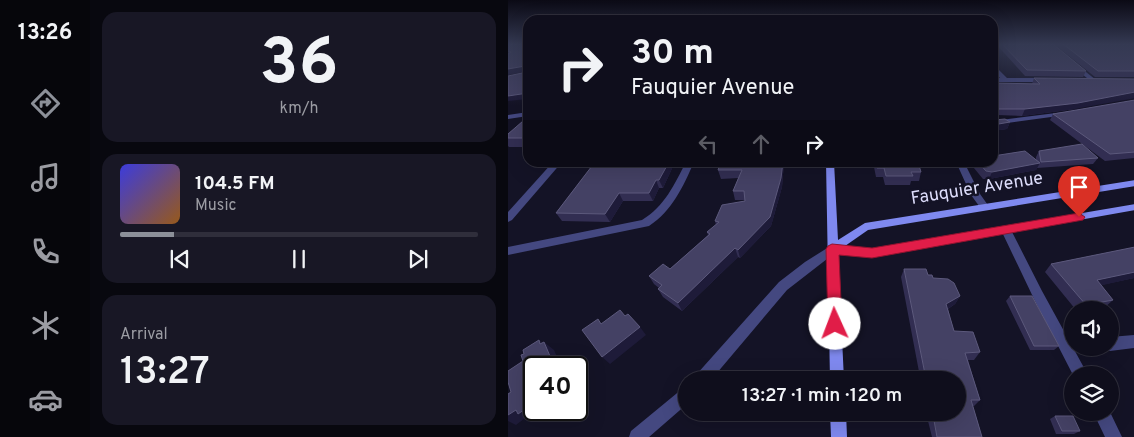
<!DOCTYPE html>
<html lang="en">
<head>
<meta charset="utf-8">
<style>
  :root { --surface:#0f0e1c; --page:#181725; --text:#f1f3f6; --muted:#9b9ca3; --line:#2f2e3b; --accent:#8c9099 }
  body { margin:0; font-family:Overpass,sans-serif; background:var(--page); color:var(--text); height:100vh; display:flex; flex-direction:column; font-size:19px; white-space:nowrap }
  * { box-sizing:border-box; margin:0 }
  p { font-size:16px; color:var(--muted) }
  .icon { flex:none; width:28px; height:28px; fill:none; stroke:currentColor; stroke-width:2; stroke-linecap:round; stroke-linejoin:round }
  .map { position:relative; flex:1; overflow:hidden }
  .drawer { display:flex; flex-direction:column; gap:12px; padding:12px; background:#08080f; width:418px }
  .drawer>* { flex:none }
  .top-card { position:absolute; left:15px; top:15px; width:475px; height:152px; border-radius:15px; box-shadow:0 5px 20px #0002,0 0 0 1px var(--line); background:#0f0e1c; color:var(--text); overflow:hidden }
  .controls { position:absolute; left:556px; top:301px; display:grid; gap:10px }
  .controls a { display:grid; place-items:center; width:55px; height:55px; border-radius:50%; background:var(--surface); box-shadow:0 5px 20px #0002,0 0 0 1px var(--line); font-size:25px }
  .speed { position:absolute; left:15px; top:356px; display:flex; gap:10px; font-size:25px; font-weight:700; text-align:center }
  .speed>* { display:grid; place-content:center; width:65px; height:65px; border-radius:50%; background:var(--surface); box-shadow:0 5px 20px #0002,0 0 0 1px var(--line); line-height:1 }
  .speed .limit { border:2px solid #111; border-radius:8px; background:#fff; color:#111 }
  .pin { position:absolute; display:grid; place-items:center; width:42px; height:42px; color:#fff; margin:-51px -21px; border-radius:50% 50% 50% 0; rotate:-45deg; box-shadow:0 0 5px #0007 }
  .pin .icon { rotate:45deg }
  .me { position:absolute; width:55px; margin:-28px; rotate:358deg; stroke-linejoin:round; filter:drop-shadow(0 0 4px #0008) }
  .turn { display:flex; align-items:center; gap:18px; height:105px; padding:0 25px; font-size:22px }
  .turn .icon { width:65px; height:65px; stroke-width:2.5 }
  .turn b { display:block; font-size:35px; line-height:42px }
  .lanes { display:flex; align-items:center; height:48px; padding:0 25px; background:#0003; justify-content:center; gap:25px; direction:ltr }
  .lanes .off { opacity:.35 }
  .big { font-size:38px; font-weight:600; line-height:1.1 }
  .drawer .widget { flex:1; display:flex; flex-direction:column; justify-content:center; gap:8px; min-width:0; padding:0 18px; border-radius:15px; background:var(--page) }
  .drawer .dial { align-items:center; gap:0 }
  .dial b { font-size:65px; line-height:1 }
  .song { display:flex; align-items:center; gap:15px }
  .cover { width:60px; height:60px; border-radius:8px; background:linear-gradient(135deg,hsl(240 70% 55%),hsl(30 70% 35%)) }
  .played { height:5px; border-radius:2px; background:linear-gradient(90deg,var(--accent) 15%,var(--line) 15%) }
  .keys { display:flex; justify-content:space-around; direction:ltr }
  .trip { position:absolute; left:170px; top:371px; width:288px; height:50px; border-radius:25px; background:var(--surface); box-shadow:0 5px 20px #0002,0 0 0 1px var(--line); font-weight:600; line-height:50px; text-align:center }
  main { display:flex; flex:1; min-height:0 }
  .tabs { display:flex; flex-direction:column; width:90px; justify-content:space-around; align-items:center; background:#06060b; color:var(--muted) }
  .tabs .icon { width:35px; height:35px }
  .tabs .current { color:var(--accent) }
  .tabs b { font-size:22px; color:var(--text) }
  .map>svg:first-child { display:block }
  .lines { fill:none; stroke-linecap:round; stroke-linejoin:round }
  .lane { fill:#444880; fill-rule:evenodd }
  .street { fill:#444880; fill-rule:evenodd }
  .secondary { fill:#7f89ef; fill-rule:evenodd }
  .wall { fill:#322e52 }
  .shaded-wall { fill:#1e1b39 }
  .building { fill:#444164; stroke:#5c597c }
  .route { fill:#e11d48; stroke:#92132f }
  .labels { text-anchor:middle; dominant-baseline:central; stroke-width:5; stroke-linejoin:round; paint-order:stroke }
  .street-label { font-size:18px; fill:#ddddfb; stroke:#141326 }
</style>
</head>
<body>
<main>
<nav class="tabs">
<b>13:26</b>
<svg class="icon current" aria-label="directions" viewBox="0 0 24 24"><path d="M12 3l9 9-9 9-9-9zM9 14v-3h6M13 9l2 2-2 2"/></svg>
<svg class="icon" aria-label="music" viewBox="0 0 24 24"><path d="M9 18V5l10-2v13"/><circle cx="6" cy="18" r="3"/><circle cx="16" cy="16" r="3"/></svg>
<svg class="icon" aria-label="phone" viewBox="0 0 24 24"><path d="M5 4h4l2 5-3 2q2 4 5 5l2-3 5 2v4C11 20 4 13 5 4z"/></svg>
<svg class="icon" aria-label="climate" viewBox="0 0 24 24"><path d="M12 3v18M4 7l16 10M4 17L20 7"/></svg>
<svg class="icon" aria-label="car" viewBox="0 0 24 24"><path d="M5 17H2v-5l4-1 3-4h7l3 4 3 1v5h-3M9 17h6M6 11h13"/><circle cx="7" cy="17" r="2"/><circle cx="17" cy="17" r="2"/></svg>
</nav>
<section class="drawer">
<div class="widget dial"><b>36</b><p>km/h</p></div>
<div class="widget">
<div class="song"><i class="cover"></i><div><b>104.5 FM</b><p>Music</p></div></div>
<div class="played"></div>
<div class="keys"><svg class="icon" aria-label="previous" viewBox="0 0 24 24"><path d="M18 5L8 12l10 7zM5 5v14"/></svg><svg class="icon" aria-label="pause" viewBox="0 0 24 24"><path d="M8 5v14M16 5v14"/></svg><svg class="icon" aria-label="next" viewBox="0 0 24 24"><path d="M6 5l10 7-10 7zM19 5v14"/></svg></div>
</div>
<div class="widget"><p>Arrival</p><b class="big">13:27</b></div>
</section>
<div class="map">
<svg width="627" height="437" viewBox="0 0 627 437">
  <rect width="100%" height="100%" fill="#141326"/>
  <g class="lines">
    <path class="lane" d="M564 64H568L588 80V82H584L564 66Z
      M556 112 558 113V115L485 125V121Z
      M178 162H186C175 187 164 211 141 226L0 255V247L134 220C157 206 166 185 178 162Z
      M448 162H456L472 194 482 208 480 210H474L463 195Z
      M498 226 502 227 503 230 534 291 580 375H565L526 299 493 230 494 227Z
      M627 335V348L602 351 597 349 602 348V337Z
      M585 412H602L614 437H597Z"/>
    <path class="street" d="M485 64 499 78H538L541 80 538 82H485V78H492L485 70Z
      M20 112V116L0 119V115Z
      M45 162H54L4 220 0 222V212Z
      M324 245 328 246 329 249 328 252 279 290 203 380H186L188 375 271 282 297 262Z
      M179 387V404L141 437H121L123 431 174 389Z"/>
    <path class="secondary" d="M318 162H326L330 240 357 223 627 180V186L360 230 337 246 364 249 627 204V210L364 257 330 254 336 380H322Z
      M322 412H338L339 437H323Z"/>
  </g>
  <path class="wall" d="M488 44H545L578 71 575 77 517 76Z
    M546 44H627V77H587Z
    M526 78 567 109 514 116 488 115 486 120 502 122 499 129 485 131V83L524 84Z
    M627 100V158L597 161 542 120 545 114Z
    M20 121V147H1L0 146V134Z
    M531 151 590 158 585 164 529 168 528 170 481 179H475L461 162H485L528 160V157Z
    M87 162H167L155 188H151L145 201H115L102 222 54 221 48 213Z
    M276 162 274 187 263 226 232 258 230 257 174 311 155 297 150 289 151 288 146 284 141 276 162 269 200 235 199 232 208 225 207 221 237 201V200H227L225 191 230 178 213 179 210 170Z
    M365 162H410L413 172 411 181H403L402 185H377L375 177H368Z
    M627 247V279L626 278 593 285 605 300 596 308 584 310H568L537 272 543 264Z
    M396 269 420 275 452 296 447 304 440 309 446 331 472 352 466 360H460L472 400 466 406H465L474 437H424L420 421H412L411 412H449V380H407L409 377H412L393 277Z
    M502 296 551 346 546 350H522L498 301Z
    M547 416 572 431 566 434H548L542 419Z"/>
  <path class="shaded-wall" d="M17 66 20 71 0 75V69Z
    M627 92V98L567 109 514 116 517 109Z
    M20 93V99L0 101V96Z
    M502 122 499 129 485 131V125Z
    M161 162H167L155 188 151 180Z
    M275 162H276L274 187 263 226 232 258 230 250Z
    M532 163 528 170 481 179 484 172Z
    M148 180 151 188 145 201 141 193Z
    M111 193 115 201 102 222 97 214Z
    M227 248 230 257 174 311 170 303Z
    M627 272V277L626 278 582 288 589 280Z
    M452 296 447 304 435 312 438 304Z
    M132 327 138 335 102 364 94 357Z
    M31 340 38 346 36 342 46 350 54 368H47Z
    M26 403V410H37L22 420 17 418 8 425 0 421V415L8 410Z"/>
  <path class="building" d="M0 44H20V93L0 96V76L19 72 17 66 0 69V54L3 52H0Z
    M494 44H545L578 71 519 70Z
    M555 44H623L627 46V71H590Z
    M526 78 627 79V92L570 103 517 109H485V83L532 84Z
    M627 100V152L602 154 545 114Z
    M485 110 489 113 486 115V120L497 119 502 122 485 125Z
    M15 121H20V136L18 138H0V134Z
    M574 144 590 158 533 162 531 151Z
    M517 151 532 163 484 172 478 171 470 162H485V156Z
    M87 162H161L151 180H148L141 193H111L97 214 48 213Z
    M213 162H275L273 178 262 217 230 250 227 248 170 303 150 289 154 285 141 276 155 264 162 269 202 234 199 232 211 222 207 221 214 205 237 201 236 191H225L234 170H210Z
    M368 162H410L413 172H403L405 176H378L376 168H369Z
    M627 247V272L589 280 605 300 578 305 543 264Z
    M396 269H418L420 275H424L425 278 440 279 446 283 452 296 438 304 446 331 465 332 472 352 457 353 472 400H463L474 437H429L425 415H416L415 412H449V380H409V377H417V374Z
    M502 296H524L551 346H526Z
    M112 310 117 316 120 314 132 327 94 357 74 330 90 319 93 324Z
    M31 340 32 344 36 342 47 368H26V403L10 414 8 410 0 415V394L3 392 0 382V371L15 361 13 355 16 354 15 350Z
    M547 416H565L572 431H554Z"/>
  <linearGradient id="sky" x2="0" y2="1"><stop stop-color="#0b0a15"/><stop offset="0.42" stop-color="#343952"/><stop offset="1" stop-color="#343952" stop-opacity="0"/></linearGradient>
  <rect width="627" height="105" fill="url(#sky)"/>
  <path class="route" d="M571 213 577 217 575 220 364 258 331 255 334 324 332 329 327 331 322 329 320 324 318 249 320 246 324 244 364 248Z"/>
  <g class="labels">
    <g class="street-label">
      <text transform="translate(469 189) rotate(-9)">Fauquier Avenue</text>
    </g>
  </g>
</svg>
<div class="controls">
<a><svg class="icon" aria-label="sound" viewBox="0 0 24 24"><path d="M4 9h4l5-4v14l-5-4H4zM17 9q2 3 0 6"/></svg></a>
<a><svg class="icon" aria-label="layers" viewBox="0 0 24 24"><path d="M12 4l9 5-9 5-9-5zM3 14l9 5 9-5"/></svg></a>
</div>
<div class="speed"><div class="limit">40</div></div>
<div class="pin" style="left:571px;top:217px;background:#d93025"><svg class="icon" aria-label="arrive" viewBox="0 0 24 24"><path d="M6 21V4h12l-3 4 3 4H6"/></svg></div>
<svg class="me" style="left:327px;top:324px" viewBox="-20 -20 40 40"><circle r="19" fill="#fff"/><path d="M0-13L10 11 0 6-10 11z" fill="#e11d48"/></svg>
<div class="trip">13:27 · 1 min · 120 m</div>
<div class="top-card">
<div class="turn"><svg class="icon" aria-label="right" viewBox="0 0 24 24"><path d="M7 20v-9h11M14 6l5 5-5 5"/></svg><div><b>30 m</b>Fauquier Avenue</div></div>
<div class="lanes"><svg class="icon off" aria-label="left" viewBox="0 0 24 24"><path d="M17 20v-9H6M10 6l-5 5 5 5"/></svg><svg class="icon off" aria-label="ahead" viewBox="0 0 24 24"><path d="M12 20V5M6 11l6-6 6 6"/></svg><svg class="icon" aria-label="right" viewBox="0 0 24 24"><path d="M7 20v-9h11M14 6l5 5-5 5"/></svg></div>
</div>
</div>
</main>
</body>
</html>
